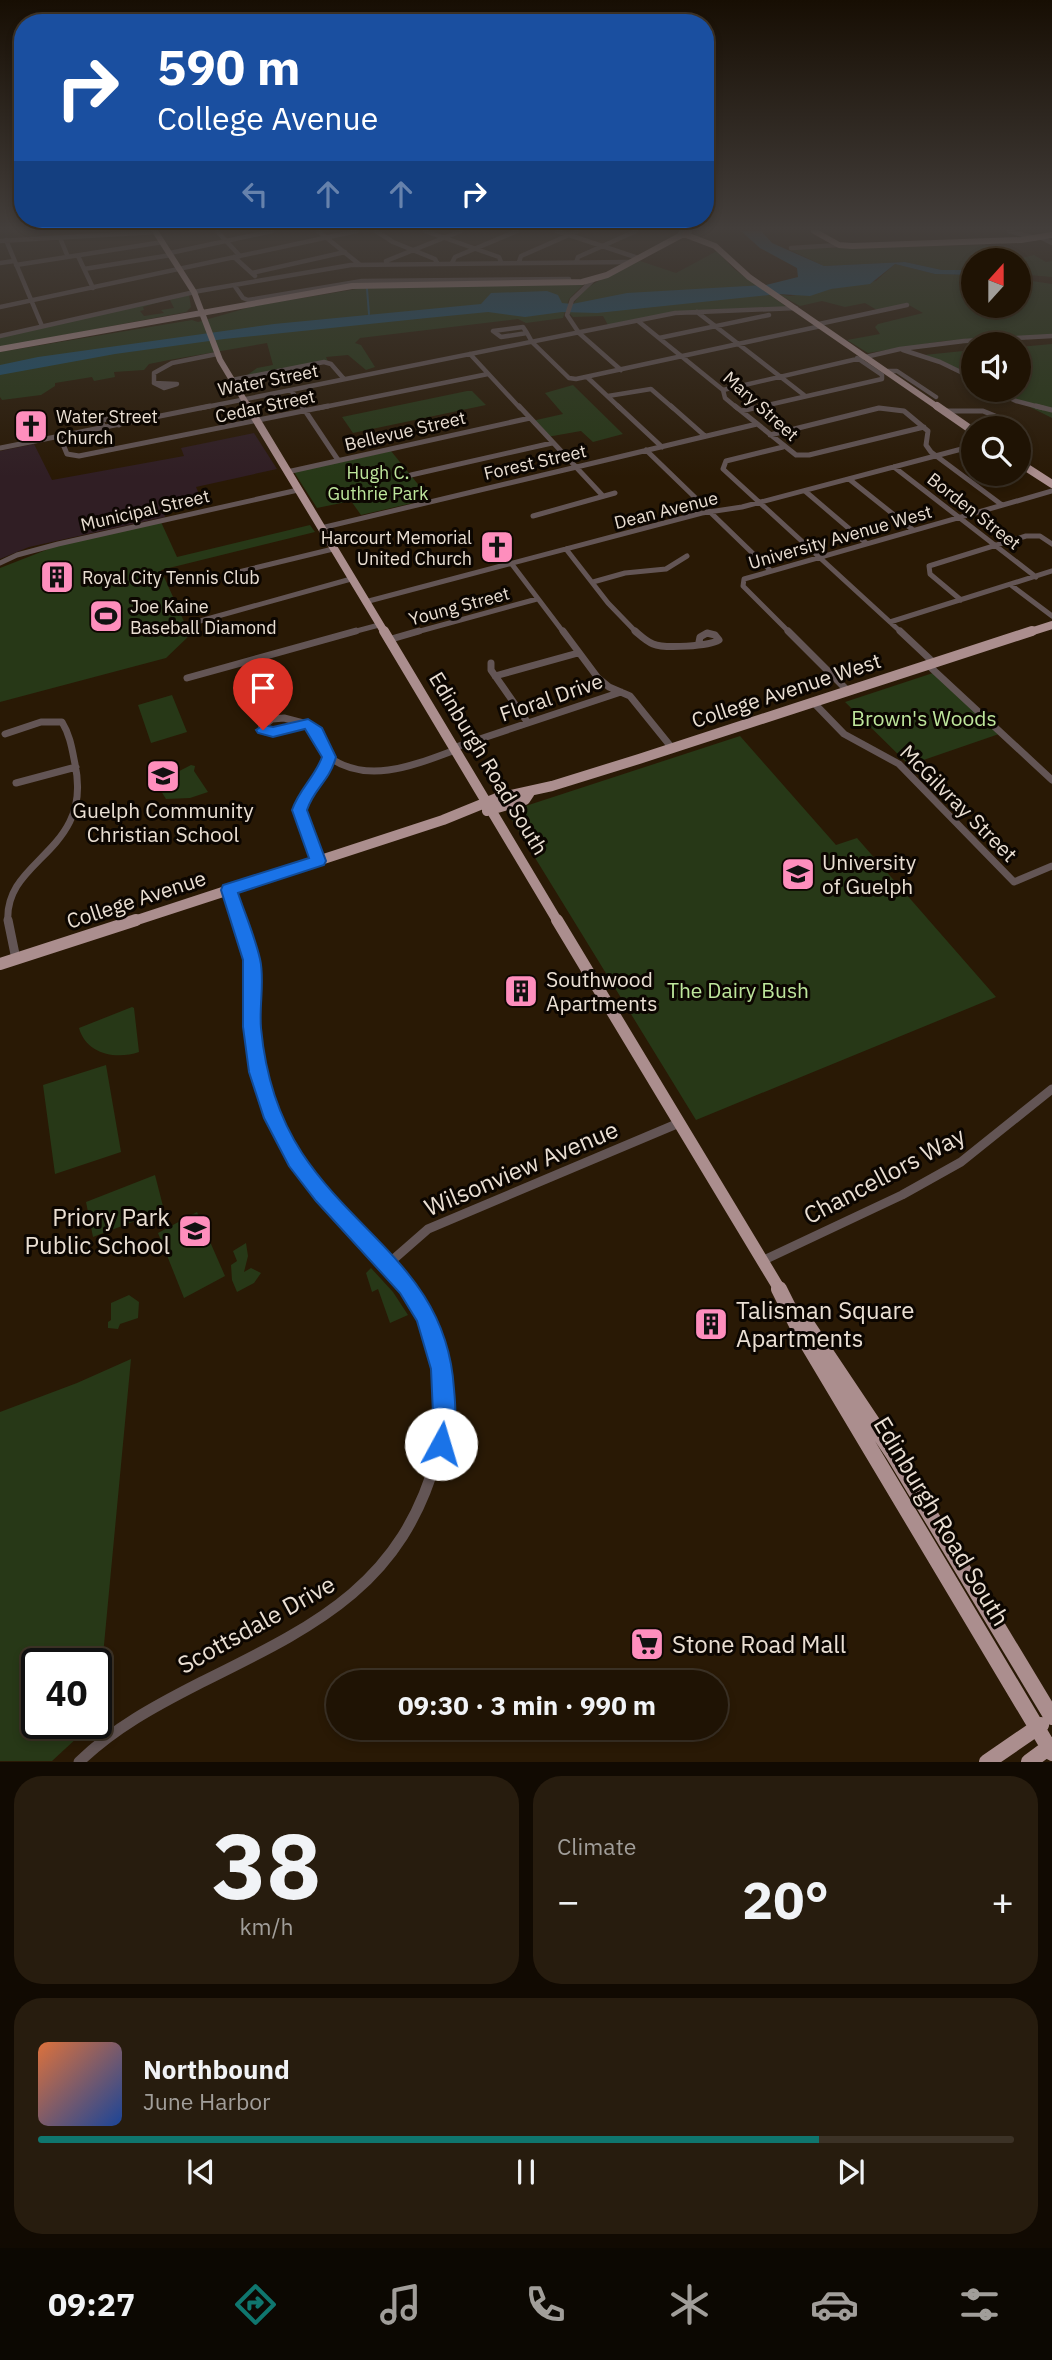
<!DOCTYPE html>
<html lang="en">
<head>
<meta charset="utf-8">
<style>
  :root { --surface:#1f1304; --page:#271c0e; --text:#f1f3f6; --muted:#a19e9a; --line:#3c3226; --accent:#0f766e }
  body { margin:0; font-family:"IBM Plex Sans",sans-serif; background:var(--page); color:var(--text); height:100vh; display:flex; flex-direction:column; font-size:26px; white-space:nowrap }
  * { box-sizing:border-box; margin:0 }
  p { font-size:23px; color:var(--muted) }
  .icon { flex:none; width:38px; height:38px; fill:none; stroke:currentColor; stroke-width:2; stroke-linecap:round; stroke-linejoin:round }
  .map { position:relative; height:1762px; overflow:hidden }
  .sheet { display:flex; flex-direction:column; gap:14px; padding:14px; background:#110a02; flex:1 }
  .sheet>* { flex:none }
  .hud { position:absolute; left:14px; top:14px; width:700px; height:214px; border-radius:28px; box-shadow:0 4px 10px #0003,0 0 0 2px var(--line); background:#1a4fa0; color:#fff; overflow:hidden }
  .needle { width:46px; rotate:21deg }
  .controls { position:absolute; left:961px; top:248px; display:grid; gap:14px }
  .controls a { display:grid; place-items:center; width:70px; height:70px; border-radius:50%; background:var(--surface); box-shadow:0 4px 10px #0003,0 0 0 2px var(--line); font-size:35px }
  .speed { position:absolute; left:21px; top:1648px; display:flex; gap:14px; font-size:35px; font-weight:700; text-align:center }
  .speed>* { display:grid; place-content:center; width:91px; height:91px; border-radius:50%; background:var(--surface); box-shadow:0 4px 10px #0003,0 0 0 2px var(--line); line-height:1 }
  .speed .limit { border:4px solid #111; border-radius:10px; background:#fff; color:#111 }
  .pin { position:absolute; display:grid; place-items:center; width:60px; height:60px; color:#fff; margin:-72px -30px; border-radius:50% 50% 50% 0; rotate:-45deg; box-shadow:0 0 7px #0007 }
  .pin .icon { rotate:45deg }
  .me { position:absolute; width:77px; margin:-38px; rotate:6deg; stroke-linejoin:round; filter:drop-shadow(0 0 5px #0008) }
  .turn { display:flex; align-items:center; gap:24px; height:147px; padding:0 28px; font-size:32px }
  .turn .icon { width:91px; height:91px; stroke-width:2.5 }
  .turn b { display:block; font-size:49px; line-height:60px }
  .lanes { display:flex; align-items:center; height:66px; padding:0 28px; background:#0003; justify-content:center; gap:35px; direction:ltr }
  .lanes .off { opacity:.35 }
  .big { font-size:52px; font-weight:700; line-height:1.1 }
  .sheet .card { flex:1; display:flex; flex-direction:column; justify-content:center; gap:10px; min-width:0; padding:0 24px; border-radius:28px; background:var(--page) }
  .sheet .dial { align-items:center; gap:0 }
  .dial b { font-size:91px; line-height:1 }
  .song { display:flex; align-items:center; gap:21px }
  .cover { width:84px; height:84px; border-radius:10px; background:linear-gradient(135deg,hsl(20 70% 55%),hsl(220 70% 35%)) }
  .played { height:7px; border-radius:4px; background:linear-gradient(90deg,var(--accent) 80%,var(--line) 80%) }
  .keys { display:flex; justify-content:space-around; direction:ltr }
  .heat { display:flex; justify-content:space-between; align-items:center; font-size:38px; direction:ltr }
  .sheet .tiles { flex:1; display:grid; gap:14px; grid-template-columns:1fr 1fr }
  .card:last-child { grid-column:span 2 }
  .trip { position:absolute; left:326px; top:1670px; width:402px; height:70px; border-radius:35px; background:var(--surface); box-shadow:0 4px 10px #0003,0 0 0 2px var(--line); font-weight:700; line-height:70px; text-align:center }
  .tabs { display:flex; height:112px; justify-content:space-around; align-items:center; background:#0c0802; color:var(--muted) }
  .tabs .icon { width:49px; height:49px }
  .tabs .selected { color:var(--accent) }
  .tabs b { font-size:32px; color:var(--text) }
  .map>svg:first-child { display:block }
  .industrial { fill:#301e24 }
  .green { fill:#273817 }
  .water { fill:#1c5371 }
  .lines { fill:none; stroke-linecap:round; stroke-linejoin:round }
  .stream { stroke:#1c5371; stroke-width:2 }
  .minor-far4 { stroke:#635555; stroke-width:4.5 }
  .minor-far3 { stroke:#635555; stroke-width:5 }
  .minor-far2 { stroke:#635555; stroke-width:7 }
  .minor-far1 { stroke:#635555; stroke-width:9 }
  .minor { stroke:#635555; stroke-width:11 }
  .major-far4 { stroke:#ab8e8e; stroke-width:6 }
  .major-far3 { stroke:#ab8e8e; stroke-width:8 }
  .major-far2 { stroke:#ab8e8e; stroke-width:10 }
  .major-far1 { stroke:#ab8e8e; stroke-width:12 }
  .major { stroke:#ab8e8e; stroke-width:16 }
  .route { fill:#1a73e8; stroke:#114b97; stroke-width:2 }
  .labels { text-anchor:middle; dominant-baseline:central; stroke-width:6; stroke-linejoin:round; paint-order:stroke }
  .far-street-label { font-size:18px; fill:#eadfd3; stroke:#0c0601 }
  .far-poi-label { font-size:18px; fill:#eadfd3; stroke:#0c0601; text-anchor:start }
  .far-park-label { font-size:18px; fill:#bee69c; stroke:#0c0601 }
  .street-label { font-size:21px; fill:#eadfd3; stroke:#0c0601 }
  .park-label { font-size:21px; fill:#bee69c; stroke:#0c0601 }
  .poi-label { font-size:21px; fill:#eadfd3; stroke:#0c0601; text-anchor:start }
  .near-street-label { font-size:24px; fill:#eadfd3; stroke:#0c0601 }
  .near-poi-label { font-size:24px; fill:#eadfd3; stroke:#0c0601; text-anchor:start }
</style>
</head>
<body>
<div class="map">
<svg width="1052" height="1762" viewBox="0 0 1052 1762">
  <rect width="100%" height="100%" fill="#291905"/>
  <path class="industrial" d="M254 433 277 469 196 487 203 503 164 512 165 517 29 547 0 559V451L34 444 52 480 184 456 181 448Z"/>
  <path class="green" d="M986 245 1017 259 1034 255 1046 262 1052 261V277L1019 274 1018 261H973V270H942L905 262 824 266 788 249Z
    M717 251 734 269 788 308 675 312 608 325 603 316 573 317 569 313C581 282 613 275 640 261L676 273Z
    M895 264 935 274 973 275V306H1018L1019 279 1052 284V335L944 341 868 353 847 340 880 334 875 327 878 324 923 313 907 304 877 310 865 303 845 307 822 301 800 306 778 294 790 296 876 281Z
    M585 283 569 299 563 318 526 323 518 319 360 338 355 343 361 345 375 367 366 370 348 355 326 357 328 362 243 378 257 368 273 365 267 343 169 360 149 364 144 370 114 372 115 377 94 381 92 377 55 383V386L41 395 2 400 0 397V352L192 320 198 322 254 306 369 287Z
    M189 295 191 307 186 312 0 347V337L166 300 143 307 144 310 140 311 144 316 164 313 161 310 174 308 170 300Z
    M1052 344V418L996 390H1018L1019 347Z
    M973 350V377L924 355Z
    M573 385 623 434 593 442 581 431 547 437 532 421 563 414 545 393Z
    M467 391H472L486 405 353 433 342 417Z
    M391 451 430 499 361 515 351 501 317 508 294 472Z
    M161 522 177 557 310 525 315 532 161 570 190 635 166 658 0 702V568L69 541Z
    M933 673 999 734 909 765 845 702Z
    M172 695 187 732 151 743 138 705Z
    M740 736 836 845 857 838 996 997 696 1120 507 812Z
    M191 765 195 766 194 771 208 792 190 798 166 799 156 783Z
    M132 1007 134 1008 139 1052C116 1060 86 1054 79 1028Z
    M106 1065 121 1152 55 1174 43 1085Z
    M155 1175 164 1210 93 1237 86 1202Z
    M197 1212 225 1276 184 1298 158 1233Z
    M246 1243 248 1256 244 1272 251 1268 261 1273 254 1283 237 1292 232 1280 231 1265 237 1261 233 1251Z
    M371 1268 393 1292 408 1315 390 1323 378 1289 372 1292 366 1273Z
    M129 1295 139 1302 138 1318 120 1324 118 1329 108 1328V1322L111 1320V1303Z
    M131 1359 97 1719 96 1664H37V1724H92L52 1761H0V1412L77 1383Z"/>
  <path class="water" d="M741 231H761L772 243 824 266 905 262 942 270H973V275L935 274 895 264 870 284 831 289 810 296 778 294 597 313 562 312 525 317 488 312 427 318 224 339 115 354 0 375V365L38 357 274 324 481 304 491 293 547 291 558 295 562 303 572 304 627 293 766 285 798 277 797 268 760 248Z"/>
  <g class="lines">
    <path class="stream" d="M367 289 369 314"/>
    <path class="minor-far4" d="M217 231 240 256
      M318 231 359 264
      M376 231 393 242 435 259 437 263
      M425 231 499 257 501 262
      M557 231 638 258
      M1009 231 1036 238
      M1040 237 1052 243
      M60 238 68 257
      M6 240 42 326
      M0 241 156 232
      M791 248 839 245
      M170 253 272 231
      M78 256 93 288
      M234 257 255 276
      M577 260 578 257 636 231
      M386 261 461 231
      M519 262 521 256 578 231
      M0 263 14 261
      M452 263 455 257 517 231
      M16 265 163 242
      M84 269 171 255
      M252 273 345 252
      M593 280 572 300 567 315 579 333 621 370
      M234 285 243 298 248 300 362 281 569 279
      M0 307 357 231
      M697 312 804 395
      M638 321 723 390 725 398 737 408
      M819 324 907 305
      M523 327 527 333 501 337 493 331Z
      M527 333 532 342 569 378 576 379 821 326
      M0 336 199 291 351 265 630 262
      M659 338 769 315
      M903 350 940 362 973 378
      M470 354 520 408
      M888 371H897L936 397
      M587 377 620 408
      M232 380 324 362 331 364 344 379
      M154 383 177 384 164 388Z
      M154 383V373L172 363 217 354
      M291 390 303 408
      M723 390 900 349 964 341 1052 336
      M993 390 1016 401 1043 408
      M608 396 651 389 673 408
      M201 408 675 313 796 308
      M319 408 488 374
      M755 408 882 379V375L857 358"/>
    <path class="minor-far3" d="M302 406 338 460
      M519 406 603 496
      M618 406 662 447
      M671 406 705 436
      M735 406 796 455H809L924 427
      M1036 406 1052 410
      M741 411 763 406
      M945 411H983L1000 418
      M104 428 101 420 116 418 119 425
      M770 435 879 408 904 411 928 431 926 445 931 452 1002 505
      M60 437 67 454 79 456 328 406
      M783 447 726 461 723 469 902 633
      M0 448 210 406
      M646 450 771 571
      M894 467 1036 577
      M287 472 530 418
      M411 475 552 443
      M849 479 913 530
      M805 491 866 543
      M533 516 615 493
      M321 528 757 424
      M566 549 608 603 637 633
      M0 563 17 555 58 544 298 490
      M511 563 564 633
      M226 575 333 549
      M593 582 625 573 666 569 687 556
      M1011 585 1052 616
      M961 600 930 574 929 566 1026 536H1040L1052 544
      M365 602 702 513 742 507 973 446
      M200 621 351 579
      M890 622 1052 571
      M349 633 379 625
      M413 633 537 599
      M790 633 743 586 744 579 1052 491"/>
    <path class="minor-far2" d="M563 631 598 678 609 687 630 696 672 748
      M635 631C641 636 646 641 653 644 665 649 709 646 719 640L715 635 707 633 700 637 699 642
      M788 631 848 691
      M900 631 933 662
      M388 640 419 631
      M491 663V670L528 723
      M927 664 1052 780
      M495 676 578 653
      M187 678 356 631
      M813 702 844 734 899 764 1014 882 1052 866
      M284 718 307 724 266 732 262 727 272 719Z
      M307 724 319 738 329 757
      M5 734 41 722H62C70 735 72 749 75 764 94 853 3 858 8 922
      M453 748 621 692
      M16 783 76 767
      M318 861C307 839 291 812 310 790 319 779 326 771 329 757 367 785 415 765 455 750
      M228 890 240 922"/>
    <path class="minor-far1" d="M8 920 16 959
      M240 920C262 980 245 1043 268 1104 287 1156 326 1199 363 1239 379 1255 398 1271 410 1290
      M762 1261 902 1195 961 1162 1052 1089
      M388 1264 428 1229 679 1123"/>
    <path class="minor" d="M79 1762C114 1728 155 1706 198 1684 312 1627 401 1588 437 1456 453 1398 441 1339 409 1289"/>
    <path class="major-far4" d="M155 231 194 292 220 360 249 408
      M814 231 839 245 852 246 1021 240 1052 235
      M681 233 715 246 749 277 939 408
      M0 349 352 286 582 282 607 275 689 231"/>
    <path class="major-far3" d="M248 406 385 633
      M937 406 973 431
      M1018 462 1052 484
      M1027 633 1052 625"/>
    <path class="major-far2" d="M384 631 558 922
      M487 811 525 800 531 791
      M131 922 443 820 497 798 552 786 639 759 1032 631"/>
    <path class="major-far1" d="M557 920 780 1290
      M0 964 136 920"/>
    <path class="major" d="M779 1289 800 1331 1052 1753
      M793 1313 803 1319 894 1455 1052 1717
      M987 1762 1041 1725
      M1029 1762 1052 1745"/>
  </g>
  <linearGradient id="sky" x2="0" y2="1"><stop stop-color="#170e03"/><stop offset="0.48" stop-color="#433e3b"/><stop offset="1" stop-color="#433e3b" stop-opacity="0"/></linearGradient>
  <rect width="1052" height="477" fill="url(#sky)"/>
  <path class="route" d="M308 719 322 728 336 757C329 782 314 788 307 810L326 861 324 865 238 893C245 914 255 937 260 959 265 980 259 1005 261 1028 265 1071 278 1116 302 1153 358 1238 447 1274 454 1389 456 1410 457 1432 449 1452L441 1455 433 1452 430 1444 433 1414 431 1369 417 1321 400 1293 316 1201 289 1166 264 1118 249 1072 243 1027V960L221 890 223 885 309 858 292 810C299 789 315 777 322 757L305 729 273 737 258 733 256 730 263 725 273 727Z"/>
  <defs>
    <g id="church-square" transform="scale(1.75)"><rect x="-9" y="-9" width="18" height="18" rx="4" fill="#fe8ebd" stroke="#0c0601"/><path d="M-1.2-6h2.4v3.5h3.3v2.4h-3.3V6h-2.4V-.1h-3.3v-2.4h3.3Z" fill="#111"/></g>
    <g id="building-square" transform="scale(1.75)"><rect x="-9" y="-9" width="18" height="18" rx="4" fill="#fe8ebd" stroke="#0c0601"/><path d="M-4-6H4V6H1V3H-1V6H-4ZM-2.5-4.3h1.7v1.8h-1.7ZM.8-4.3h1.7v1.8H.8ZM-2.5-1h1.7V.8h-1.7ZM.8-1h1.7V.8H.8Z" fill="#111"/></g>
    <g id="stadium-square" transform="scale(1.75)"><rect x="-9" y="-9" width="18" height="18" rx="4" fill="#fe8ebd" stroke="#0c0601"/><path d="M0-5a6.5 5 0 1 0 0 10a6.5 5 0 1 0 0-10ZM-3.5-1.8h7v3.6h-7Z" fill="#111"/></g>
    <g id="school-square" transform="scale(1.75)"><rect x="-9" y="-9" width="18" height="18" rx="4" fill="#fe8ebd" stroke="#0c0601"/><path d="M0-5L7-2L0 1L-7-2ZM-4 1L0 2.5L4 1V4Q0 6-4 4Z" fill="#111"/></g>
    <g id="university-square" transform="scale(1.75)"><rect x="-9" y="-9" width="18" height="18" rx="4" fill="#fe8ebd" stroke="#0c0601"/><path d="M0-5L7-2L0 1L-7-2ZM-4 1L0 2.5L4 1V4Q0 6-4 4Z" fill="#111"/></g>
    <g id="supermarket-square" transform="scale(1.75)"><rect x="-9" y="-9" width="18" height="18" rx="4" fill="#fe8ebd" stroke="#0c0601"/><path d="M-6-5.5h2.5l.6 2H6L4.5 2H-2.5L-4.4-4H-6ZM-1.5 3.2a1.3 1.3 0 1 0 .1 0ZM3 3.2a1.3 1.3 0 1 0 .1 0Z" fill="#111"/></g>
  </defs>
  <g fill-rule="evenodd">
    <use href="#church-square" x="31" y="426"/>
    <use href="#church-square" x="497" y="547"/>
    <use href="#building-square" x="57" y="577"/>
    <use href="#stadium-square" x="106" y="616"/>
    <use href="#school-square" x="163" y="776"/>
    <use href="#university-square" x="798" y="874"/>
    <use href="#building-square" x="521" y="991"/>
    <use href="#school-square" x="195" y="1231"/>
    <use href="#building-square" x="711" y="1324"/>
    <use href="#supermarket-square" x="647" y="1644"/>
  </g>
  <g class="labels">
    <g class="far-street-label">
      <text transform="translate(268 380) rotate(-11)">Water Street</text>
      <text transform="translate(265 406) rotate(-12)">Cedar Street</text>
      <text transform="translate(761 406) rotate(42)">Mary Street</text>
      <text transform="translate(405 431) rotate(-13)">Bellevue Street</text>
      <text transform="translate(535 462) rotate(-13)">Forest Street</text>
      <text transform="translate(145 510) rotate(-13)">Municipal Street</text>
      <text transform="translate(666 510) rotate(-14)">Dean Avenue</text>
      <text transform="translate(974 511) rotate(38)">Borden Street</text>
      <text transform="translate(840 537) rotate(-16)">University Avenue West</text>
      <text transform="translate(459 606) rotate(-15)">Young Street</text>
    </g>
    <g class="far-poi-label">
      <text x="56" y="416">Water Street<tspan x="56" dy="21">Church</tspan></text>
      <text x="472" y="537" text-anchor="end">Harcourt Memorial<tspan x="472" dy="21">United Church</tspan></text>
      <text x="82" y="577">Royal City Tennis Club</text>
      <text x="130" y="606">Joe Kaine<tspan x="130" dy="21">Baseball Diamond</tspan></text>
    </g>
    <g class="far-park-label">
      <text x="378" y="472">Hugh C.<tspan x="378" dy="21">Guthrie Park</tspan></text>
    </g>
    <g class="street-label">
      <text transform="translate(786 690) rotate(-18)">College Avenue West</text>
      <text transform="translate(551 697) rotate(-19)">Floral Drive</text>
      <text transform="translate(489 763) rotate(59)">Edinburgh Road South</text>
      <text transform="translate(959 803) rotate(45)">McGilvray Street</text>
      <text transform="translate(136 899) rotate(-18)">College Avenue</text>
    </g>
    <g class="park-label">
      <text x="924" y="718">Brown's Woods</text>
      <text x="738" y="990">The Dairy Bush</text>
    </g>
    <g class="poi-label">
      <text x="163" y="810" text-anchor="middle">Guelph Community<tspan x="163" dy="24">Christian School</tspan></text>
      <text x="822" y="862">University<tspan x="822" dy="24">of Guelph</tspan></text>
      <text x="546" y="979">Southwood<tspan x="546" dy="24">Apartments</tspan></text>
    </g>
    <g class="near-street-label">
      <text transform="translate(521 1168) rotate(-23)">Wilsonview Avenue</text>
      <text transform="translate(884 1175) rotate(-28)">Chancellors Way</text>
      <text transform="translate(942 1521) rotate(59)">Edinburgh Road South</text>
      <text transform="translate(256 1624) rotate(-29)">Scottsdale Drive</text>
    </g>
    <g class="near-poi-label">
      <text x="170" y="1217" text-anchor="end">Priory Park<tspan x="170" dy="28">Public School</tspan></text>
      <text x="736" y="1310">Talisman Square<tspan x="736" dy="28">Apartments</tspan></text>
      <text x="672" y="1644">Stone Road Mall</text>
    </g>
  </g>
</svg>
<div class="controls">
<a><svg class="needle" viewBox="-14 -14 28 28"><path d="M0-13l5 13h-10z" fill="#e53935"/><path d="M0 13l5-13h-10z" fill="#a19e9a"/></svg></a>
<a><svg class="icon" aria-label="sound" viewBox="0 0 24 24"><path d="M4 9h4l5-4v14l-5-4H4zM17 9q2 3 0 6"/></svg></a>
<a><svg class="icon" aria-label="search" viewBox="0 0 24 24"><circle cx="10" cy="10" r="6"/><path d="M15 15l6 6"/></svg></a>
</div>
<div class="speed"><div class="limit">40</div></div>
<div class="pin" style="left:263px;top:730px;background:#d93025"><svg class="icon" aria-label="arrive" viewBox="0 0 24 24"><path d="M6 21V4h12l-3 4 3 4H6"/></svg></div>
<svg class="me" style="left:441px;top:1444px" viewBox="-20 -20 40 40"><circle r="19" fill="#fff"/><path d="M0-13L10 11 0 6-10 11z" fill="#1a73e8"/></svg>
<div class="trip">09:30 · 3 min · 990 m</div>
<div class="hud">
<div class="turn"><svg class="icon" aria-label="right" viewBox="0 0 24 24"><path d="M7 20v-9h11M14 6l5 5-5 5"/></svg><div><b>590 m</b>College Avenue</div></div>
<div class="lanes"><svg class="icon off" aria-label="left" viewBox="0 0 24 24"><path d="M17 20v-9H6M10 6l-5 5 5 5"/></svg><svg class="icon off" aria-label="ahead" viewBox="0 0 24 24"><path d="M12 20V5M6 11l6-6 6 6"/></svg><svg class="icon off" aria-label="ahead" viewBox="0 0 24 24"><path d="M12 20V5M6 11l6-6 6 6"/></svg><svg class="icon" aria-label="right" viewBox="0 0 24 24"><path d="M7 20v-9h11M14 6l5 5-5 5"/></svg></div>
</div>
</div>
<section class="sheet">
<div class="tiles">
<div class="card dial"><b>38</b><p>km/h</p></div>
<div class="card"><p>Climate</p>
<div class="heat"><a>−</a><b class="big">20°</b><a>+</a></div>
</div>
<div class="card">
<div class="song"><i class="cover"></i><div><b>Northbound</b><p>June Harbor</p></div></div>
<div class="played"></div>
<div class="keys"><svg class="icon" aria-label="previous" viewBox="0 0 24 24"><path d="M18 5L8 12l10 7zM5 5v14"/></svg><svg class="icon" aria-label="pause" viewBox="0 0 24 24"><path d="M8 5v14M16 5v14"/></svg><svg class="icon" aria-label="next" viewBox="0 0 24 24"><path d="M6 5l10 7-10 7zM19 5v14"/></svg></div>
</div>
</div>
</section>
<nav class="tabs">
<b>09:27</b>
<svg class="icon selected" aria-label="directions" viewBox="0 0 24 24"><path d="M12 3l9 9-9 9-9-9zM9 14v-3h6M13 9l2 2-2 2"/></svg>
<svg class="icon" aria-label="music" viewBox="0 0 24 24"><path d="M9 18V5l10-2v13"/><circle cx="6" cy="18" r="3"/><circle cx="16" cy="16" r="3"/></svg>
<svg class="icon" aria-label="phone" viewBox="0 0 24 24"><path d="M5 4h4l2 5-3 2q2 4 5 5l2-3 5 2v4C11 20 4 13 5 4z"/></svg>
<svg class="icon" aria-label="climate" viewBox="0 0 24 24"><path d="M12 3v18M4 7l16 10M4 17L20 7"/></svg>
<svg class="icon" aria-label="car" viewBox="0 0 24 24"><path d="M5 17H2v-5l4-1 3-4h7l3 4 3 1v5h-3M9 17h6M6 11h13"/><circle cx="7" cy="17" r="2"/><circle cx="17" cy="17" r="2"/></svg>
<svg class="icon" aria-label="filters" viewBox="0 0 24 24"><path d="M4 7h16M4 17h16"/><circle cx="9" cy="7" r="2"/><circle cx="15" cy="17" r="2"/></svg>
</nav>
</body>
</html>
